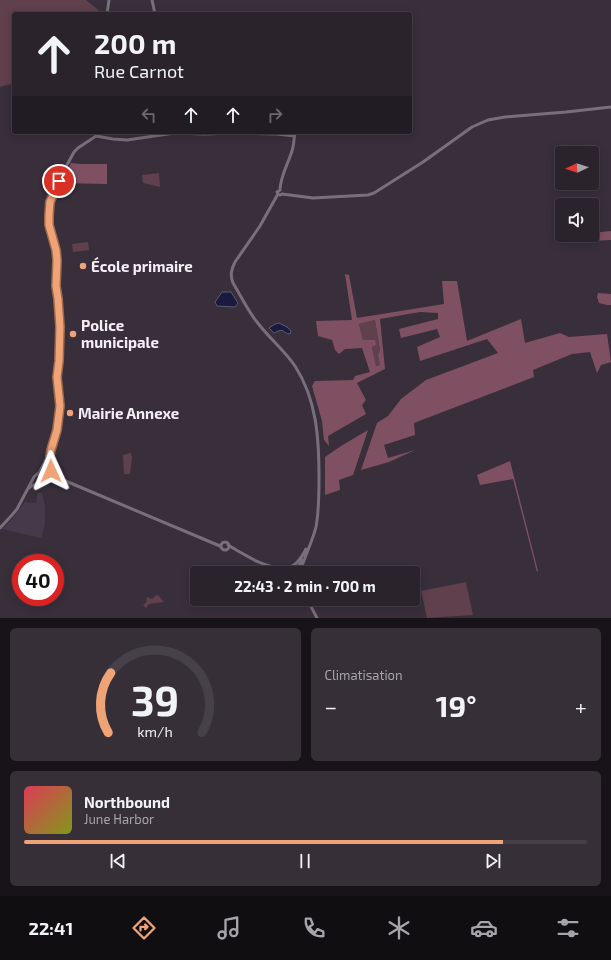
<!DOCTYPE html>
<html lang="fr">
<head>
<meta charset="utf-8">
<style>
  :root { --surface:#2a232c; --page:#362f38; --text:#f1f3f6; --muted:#a5a4a9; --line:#464048; --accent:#efa376 }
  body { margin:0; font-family:"Exo 2",sans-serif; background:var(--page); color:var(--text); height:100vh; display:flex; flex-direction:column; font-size:15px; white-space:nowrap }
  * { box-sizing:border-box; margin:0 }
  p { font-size:13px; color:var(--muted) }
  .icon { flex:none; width:22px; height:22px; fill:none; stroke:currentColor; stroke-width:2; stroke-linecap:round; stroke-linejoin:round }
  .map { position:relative; height:618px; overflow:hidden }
  .side { display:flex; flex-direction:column; gap:10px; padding:10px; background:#171318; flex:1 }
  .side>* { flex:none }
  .banner { position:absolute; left:12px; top:12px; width:400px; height:122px; border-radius:4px; box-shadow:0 2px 10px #0003,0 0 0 1px var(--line); background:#2a232c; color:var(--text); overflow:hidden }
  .needle { width:26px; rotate:266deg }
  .tools { position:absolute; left:555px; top:146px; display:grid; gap:8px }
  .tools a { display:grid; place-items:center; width:44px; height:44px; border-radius:4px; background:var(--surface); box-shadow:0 2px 10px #0003,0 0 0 1px var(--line); font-size:20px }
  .speed { position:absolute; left:12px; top:554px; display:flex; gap:8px; font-size:20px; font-weight:700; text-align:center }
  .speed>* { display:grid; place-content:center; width:52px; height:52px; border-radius:50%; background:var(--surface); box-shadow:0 2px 10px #0003,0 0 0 1px var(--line); line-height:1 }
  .speed .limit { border:6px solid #d22; background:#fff; color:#111 }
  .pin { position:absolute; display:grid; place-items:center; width:34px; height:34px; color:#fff; margin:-17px; border:2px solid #fff; border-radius:50%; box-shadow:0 1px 4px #0007 }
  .me { position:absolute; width:44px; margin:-22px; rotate:359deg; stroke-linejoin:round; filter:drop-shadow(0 0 3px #0008) }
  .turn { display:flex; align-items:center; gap:14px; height:84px; padding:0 16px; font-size:18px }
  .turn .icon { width:52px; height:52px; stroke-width:2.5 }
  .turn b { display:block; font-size:28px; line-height:34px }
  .lanes { display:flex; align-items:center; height:38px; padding:0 16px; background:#0003; justify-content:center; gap:20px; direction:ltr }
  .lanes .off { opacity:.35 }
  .big { font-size:30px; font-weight:700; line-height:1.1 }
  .side .card { flex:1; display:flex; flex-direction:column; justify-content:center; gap:6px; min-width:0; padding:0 14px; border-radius:6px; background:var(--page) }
  .side .dial { align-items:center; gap:0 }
  .dial svg { height:104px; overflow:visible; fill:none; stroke:var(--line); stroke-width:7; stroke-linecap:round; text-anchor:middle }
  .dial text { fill:var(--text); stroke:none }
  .song { display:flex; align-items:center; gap:12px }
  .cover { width:48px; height:48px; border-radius:6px; background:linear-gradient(135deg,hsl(350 70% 55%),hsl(70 70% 35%)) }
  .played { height:4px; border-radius:2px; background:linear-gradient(90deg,var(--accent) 85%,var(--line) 85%) }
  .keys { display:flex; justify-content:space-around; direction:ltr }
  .heat { display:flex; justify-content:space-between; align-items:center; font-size:22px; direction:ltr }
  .side .tiles { flex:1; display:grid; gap:10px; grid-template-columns:1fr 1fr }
  .card:last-child { grid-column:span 2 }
  .trip { position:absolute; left:190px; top:566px; width:230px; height:40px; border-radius:4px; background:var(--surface); box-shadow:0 2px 10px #0003,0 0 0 1px var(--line); font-weight:700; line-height:40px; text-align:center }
  .tabs { display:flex; height:64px; justify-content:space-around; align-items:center; background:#110e12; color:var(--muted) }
  .tabs .icon { width:28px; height:28px }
  .tabs .active { color:var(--accent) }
  .tabs b { font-size:18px; color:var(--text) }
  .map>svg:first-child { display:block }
  .built { fill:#46394a }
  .green { fill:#5f404c }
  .forest { fill:#7f5062; fill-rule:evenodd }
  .water { fill:#1a1a3e; stroke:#5b5a75 }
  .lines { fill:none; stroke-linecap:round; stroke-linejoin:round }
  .minor { stroke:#796e7c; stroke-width:3 }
  .route-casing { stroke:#9b6a4d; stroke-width:10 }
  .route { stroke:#efa376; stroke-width:7 }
  .poi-dot { fill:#efa376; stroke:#382f3b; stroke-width:1.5 }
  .labels { text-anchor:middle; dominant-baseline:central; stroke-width:4; stroke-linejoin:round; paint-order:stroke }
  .poi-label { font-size:15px; font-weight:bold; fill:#f4eef6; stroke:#382f3b; text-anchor:start }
</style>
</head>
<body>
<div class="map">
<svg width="611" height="618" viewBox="0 0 611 618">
  <rect width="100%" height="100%" fill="#382f3b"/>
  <path class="built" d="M37 493H42L45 506V523L42 536 40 538 2 529 12 519 25 502 36 503Z"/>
  <path class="green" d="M0 0H86L102 13 101 14H14V83L0 87Z
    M159 173 160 187 143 183 142 175Z
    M88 242 89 250 73 252 72 244Z
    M375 320 380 350 378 355 380 365 376 366 372 347 376 345 363 340 359 324Z
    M130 453 131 454 132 457 130 474H124L123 455Z
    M466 582 473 615 427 618 421 591Z
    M156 595 159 596 164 602 149 604 146 608 143 605 146 603 147 597 152 599Z"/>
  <path class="forest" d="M71 163 80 164H107V184L61 183Z
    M611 231V240L558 243 557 235H592V233Z
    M345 274 349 275 357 318 444 304 442 281H457L467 341 521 319 525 343 560 333 569 337 607 334 611 362 601 365 597 373 590 352 572 354 533 370 534 377 414 423 415 435 384 445 388 458 415 450 389 462 361 470 377 423 388 416 401 399 426 380 498 353 487 339 420 361 417 347 440 337 437 329 401 338 399 329 438 319V313L420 312 380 319 385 369 357 383 366 400 362 405 366 414 328 436 329 446 324 440 322 421 312 386 315 381 353 380 355 376 370 372 362 348 345 349 339 354 335 350 332 340 318 336 316 321 352 320ZM375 320 380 350 378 355 380 365 376 366 372 347 376 345 375 340H363L359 324Z
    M598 293 611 294V305H607L599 303 597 297Z
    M368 430 353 475 339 480 340 490 325 495V457L341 446Z
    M510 461 538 571 537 572 513 479 480 485 477 475Z"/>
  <path class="water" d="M222 292H231L238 303 235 307 217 306 215 302Z
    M279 323 287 327 291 331 290 334C282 333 285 327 274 333L269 328 275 324Z"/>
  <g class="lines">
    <path class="minor" d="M152 0 155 14
      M107 14 109 0
      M295 132C294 138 294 145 292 151 288 164 280 177 280 190L277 192 278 194 280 195 282 194 313 198 368 195 374 193 423 162 472 127 488 120 505 117 566 112 611 107
      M96 136 113 139 127 140 175 133 205 134 233 133 277 134 294 136
      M278 194 274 201 260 226 235 262C231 270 230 275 233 283 241 296 248 311 257 322 269 338 284 350 295 366 317 400 319 439 319 478 319 494 319 511 316 527 312 543 304 557 300 573
      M52 473 68 482 220 546
      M42 480 48 481 52 477 50 456 51 449 57 430 60 406 57 377 59 361 60 327 58 299 56 286 57 260 56 250 49 225V215L50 202 55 187 74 152 78 148 96 136
      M42 480 40 477 39 473 50 452
      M49 480 53 479 65 482
      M29 488C33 484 38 484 42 480
      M0 528 12 515 17 509 34 477 36 475 39 473
      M221 546a4 4 0 1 1 8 0a4 4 0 1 1-8 0Z
      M228 545 238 551 256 561
      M256 561C279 570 293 576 306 549
      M266 567 279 573
      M277 570 287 573
      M296 571 302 560
      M291 573 294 571H297
      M307 599 317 618"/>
  </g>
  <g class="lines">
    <g class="route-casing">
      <path id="route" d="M51 471 50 456 51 450 57 430 60 406 57 377 59 361 60 327 58 299 56 286 57 260 56 250 49 225V215L50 202 59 181"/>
    </g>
    <use href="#route" class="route"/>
  </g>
  <g class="poi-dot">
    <circle cx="83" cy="266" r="4"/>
    <circle cx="73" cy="334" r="4"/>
    <circle cx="70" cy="413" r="4"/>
  </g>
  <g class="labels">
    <g class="poi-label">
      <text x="91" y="266">École primaire</text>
      <text x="81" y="325">Police<tspan x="81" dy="17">municipale</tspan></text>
      <text x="78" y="413">Mairie Annexe</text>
    </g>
  </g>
</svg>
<div class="tools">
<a><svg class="needle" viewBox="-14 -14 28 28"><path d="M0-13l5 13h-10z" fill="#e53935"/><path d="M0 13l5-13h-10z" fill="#a5a4a9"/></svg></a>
<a><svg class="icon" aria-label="sound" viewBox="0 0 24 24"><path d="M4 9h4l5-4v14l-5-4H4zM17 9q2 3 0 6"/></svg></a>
</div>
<div class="speed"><div class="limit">40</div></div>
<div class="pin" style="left:59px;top:181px;background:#d93025"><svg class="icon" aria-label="arrive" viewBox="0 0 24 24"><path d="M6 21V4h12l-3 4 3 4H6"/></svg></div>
<svg class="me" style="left:51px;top:471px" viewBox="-20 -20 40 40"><path d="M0-17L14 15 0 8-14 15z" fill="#efa376" stroke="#fff" stroke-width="4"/></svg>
<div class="trip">22:43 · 2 min · 700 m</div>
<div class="banner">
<div class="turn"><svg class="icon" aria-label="ahead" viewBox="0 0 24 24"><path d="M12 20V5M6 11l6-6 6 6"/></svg><div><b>200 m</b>Rue Carnot</div></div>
<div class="lanes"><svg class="icon off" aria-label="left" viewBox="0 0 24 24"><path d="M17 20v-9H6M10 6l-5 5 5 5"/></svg><svg class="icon" aria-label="ahead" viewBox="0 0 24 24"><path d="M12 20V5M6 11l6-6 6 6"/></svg><svg class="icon" aria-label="ahead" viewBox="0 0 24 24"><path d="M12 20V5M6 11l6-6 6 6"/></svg><svg class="icon off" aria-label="right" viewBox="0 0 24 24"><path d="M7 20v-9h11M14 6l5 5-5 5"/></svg></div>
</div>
</div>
<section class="side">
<div class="tiles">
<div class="card dial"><svg viewBox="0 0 100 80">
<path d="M14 69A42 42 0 1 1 86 69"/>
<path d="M14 69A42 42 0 0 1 16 23" stroke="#efa376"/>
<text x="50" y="56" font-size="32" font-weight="700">39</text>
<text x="50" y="72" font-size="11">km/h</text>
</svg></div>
<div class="card"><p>Climatisation</p>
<div class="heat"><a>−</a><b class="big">19°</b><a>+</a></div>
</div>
<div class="card">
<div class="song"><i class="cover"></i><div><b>Northbound</b><p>June Harbor</p></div></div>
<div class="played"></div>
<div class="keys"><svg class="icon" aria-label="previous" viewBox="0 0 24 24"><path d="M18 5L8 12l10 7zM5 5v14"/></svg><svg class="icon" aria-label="pause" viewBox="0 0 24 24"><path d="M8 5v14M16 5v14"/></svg><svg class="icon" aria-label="next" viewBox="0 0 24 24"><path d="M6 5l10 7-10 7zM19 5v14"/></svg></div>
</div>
</div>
</section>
<nav class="tabs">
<b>22:41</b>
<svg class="icon active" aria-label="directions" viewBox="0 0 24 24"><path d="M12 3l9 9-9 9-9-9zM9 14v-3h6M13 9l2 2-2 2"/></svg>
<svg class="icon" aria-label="music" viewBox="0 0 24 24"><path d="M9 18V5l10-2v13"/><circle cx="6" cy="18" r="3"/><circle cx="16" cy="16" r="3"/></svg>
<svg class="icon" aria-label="phone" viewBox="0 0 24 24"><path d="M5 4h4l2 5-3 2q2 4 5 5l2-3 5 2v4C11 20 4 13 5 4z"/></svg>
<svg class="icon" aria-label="climate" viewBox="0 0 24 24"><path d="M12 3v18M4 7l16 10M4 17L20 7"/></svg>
<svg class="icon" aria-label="car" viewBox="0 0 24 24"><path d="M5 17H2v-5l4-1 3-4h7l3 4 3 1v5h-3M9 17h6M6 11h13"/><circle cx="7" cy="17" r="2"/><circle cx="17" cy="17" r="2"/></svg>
<svg class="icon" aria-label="filters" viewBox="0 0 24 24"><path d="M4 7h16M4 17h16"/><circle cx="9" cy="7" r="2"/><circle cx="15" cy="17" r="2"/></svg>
</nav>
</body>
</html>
